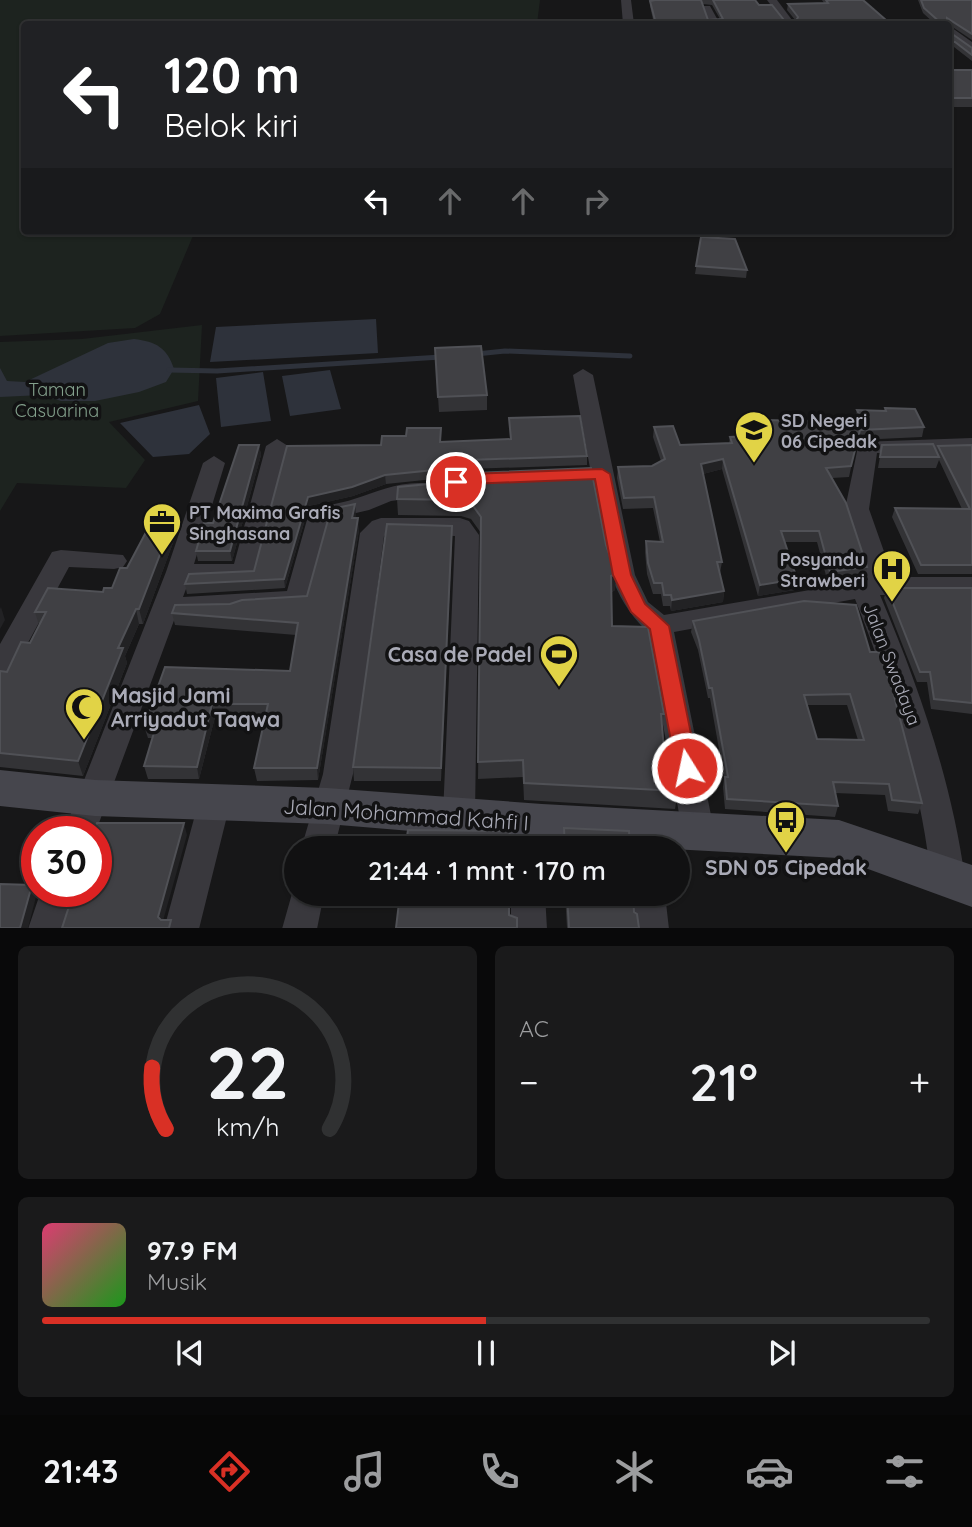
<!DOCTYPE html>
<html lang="id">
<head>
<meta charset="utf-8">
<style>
  :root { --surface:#111112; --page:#1a1a1b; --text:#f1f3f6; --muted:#9c9d9f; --line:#303132; --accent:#d93025 }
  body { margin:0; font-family:Quicksand,sans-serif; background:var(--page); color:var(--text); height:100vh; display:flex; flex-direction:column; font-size:26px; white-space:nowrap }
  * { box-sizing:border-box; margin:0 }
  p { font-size:23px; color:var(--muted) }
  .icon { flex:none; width:38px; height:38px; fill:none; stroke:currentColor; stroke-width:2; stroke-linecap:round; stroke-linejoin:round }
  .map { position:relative; height:928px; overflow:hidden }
  .side { display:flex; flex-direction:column; gap:18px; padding:18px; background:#09090a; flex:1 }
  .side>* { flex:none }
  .guide { position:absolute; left:21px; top:21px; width:931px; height:214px; border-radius:7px; box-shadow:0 2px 5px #0004,0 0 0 2px var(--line); background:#202124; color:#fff; overflow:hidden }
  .speed { position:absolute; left:21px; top:816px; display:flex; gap:14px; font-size:35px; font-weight:700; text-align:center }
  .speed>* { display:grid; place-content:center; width:91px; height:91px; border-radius:50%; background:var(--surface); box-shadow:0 2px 5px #0004,0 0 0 2px var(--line); line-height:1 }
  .speed .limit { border:10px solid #d22; background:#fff; color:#111 }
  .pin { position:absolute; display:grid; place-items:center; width:60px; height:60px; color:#fff; margin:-30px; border:4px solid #fff; border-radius:50%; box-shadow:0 2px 7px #0007 }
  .me { position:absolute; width:77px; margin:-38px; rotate:350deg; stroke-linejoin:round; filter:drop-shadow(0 0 5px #0008) }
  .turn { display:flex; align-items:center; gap:24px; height:147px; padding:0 28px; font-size:32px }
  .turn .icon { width:91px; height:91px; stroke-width:2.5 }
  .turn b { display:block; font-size:49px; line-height:60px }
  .lanes { display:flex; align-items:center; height:66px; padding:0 28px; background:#0003; justify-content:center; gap:35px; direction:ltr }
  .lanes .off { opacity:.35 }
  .big { font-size:52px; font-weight:600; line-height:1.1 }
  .side .widget { flex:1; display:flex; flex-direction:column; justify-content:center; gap:10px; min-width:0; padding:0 24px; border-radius:10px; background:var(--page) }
  .side .dial { align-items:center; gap:0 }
  .dial svg { height:182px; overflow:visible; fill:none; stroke:var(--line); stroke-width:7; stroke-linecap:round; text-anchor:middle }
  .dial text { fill:var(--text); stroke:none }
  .song { display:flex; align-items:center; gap:21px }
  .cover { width:84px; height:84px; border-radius:10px; background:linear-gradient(135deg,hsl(340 70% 55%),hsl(120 70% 35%)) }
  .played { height:7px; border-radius:4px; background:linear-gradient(90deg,var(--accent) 50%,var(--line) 50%) }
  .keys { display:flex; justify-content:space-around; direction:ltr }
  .heat { display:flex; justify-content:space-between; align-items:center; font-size:38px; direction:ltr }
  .side .tiles { flex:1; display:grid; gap:18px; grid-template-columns:1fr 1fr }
  .widget:last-child { grid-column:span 2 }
  .trip { position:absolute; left:284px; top:836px; width:406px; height:70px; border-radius:35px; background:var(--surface); box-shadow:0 2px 5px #0004,0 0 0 2px var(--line); font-weight:600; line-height:70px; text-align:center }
  .tabs { display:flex; height:112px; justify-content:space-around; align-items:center; background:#070707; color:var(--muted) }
  .tabs .icon { width:49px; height:49px }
  .tabs .selected { color:var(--accent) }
  .tabs b { font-size:32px; color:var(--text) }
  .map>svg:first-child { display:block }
  .green { fill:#1d231f }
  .water { fill:#2e323b }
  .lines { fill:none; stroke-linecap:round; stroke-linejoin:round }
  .stream { stroke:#2e323b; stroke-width:5 }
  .street { fill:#39383d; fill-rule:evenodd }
  .secondary { fill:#46464d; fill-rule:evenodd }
  .wall { fill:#333336; fill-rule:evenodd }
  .shaded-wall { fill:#222224 }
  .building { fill:#404044; stroke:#505156; stroke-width:2; fill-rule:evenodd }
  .route { fill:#d93025; stroke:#8d1f18; stroke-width:2 }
  .labels { text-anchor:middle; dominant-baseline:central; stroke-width:7; stroke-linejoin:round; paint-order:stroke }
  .park-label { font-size:18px; fill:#83a08c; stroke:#121213 }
  .poi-label { font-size:18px; font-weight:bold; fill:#aaabb7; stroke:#121213; text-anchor:start }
  .street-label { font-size:18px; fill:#aaabb7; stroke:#121213 }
  .near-poi-label { font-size:21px; font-weight:bold; fill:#aaabb7; stroke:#121213; text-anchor:end }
  .near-street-label { font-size:21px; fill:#aaabb7; stroke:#121213 }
</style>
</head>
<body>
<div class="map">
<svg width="972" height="929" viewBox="0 0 972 929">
  <rect width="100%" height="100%" fill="#171718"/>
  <path class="green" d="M0 0H540L537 24H24V231H195L160 314 135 328 0 336Z
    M202 325 198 401 109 422 145 460 126 488 17 483 0 511V342L82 339Z"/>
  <path class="water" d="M376 319 378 353 210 362 216 327Z
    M134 339C156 342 167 347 174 369L166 382 139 392 95 401H61L42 395 0 397V368L7 381 25 382 108 343Z
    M330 370 341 409 290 416 282 376Z
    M263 372 271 421 221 427 216 378Z
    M199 405 210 434 189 454 153 457 120 423Z"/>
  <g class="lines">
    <path class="stream" d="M476 354 505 351 630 356
      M169 370 217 371 441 357"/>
    <path class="street" d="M621 0H631L634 24H623Z
      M767 0H777L795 24H785Z
      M702 6H710L720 24H710Z
      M948 25 972 42V52L948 33Z
      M583 369 593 375 635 575 648 602 664 615 868 580 845 509 859 442 972 438V452L877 453 869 509 893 577H972V595H880C919 687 951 779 965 878L960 888 948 893 936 888 931 878C920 780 891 690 855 599L674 632 714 830 709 840 698 844 687 840 682 830 646 630C604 591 602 535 592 481H555L551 476 555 471 590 468 573 375Z
      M277 439 288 446 258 573 254 579 189 581 183 597 287 591 310 509C325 505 340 504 354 499 380 491 407 478 435 485L439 490 435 495 391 501 369 510 330 519 307 606 243 610 232 614 176 615 96 831H64L166 572 203 463 214 456 225 463 194 564H234L266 446Z
      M381 518H460L469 521 479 535 475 815 470 824 459 828 448 824 443 815 455 536 387 534 384 536 353 774 334 849H301L323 774 360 533 372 521Z
      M61 550 123 555 127 561 123 567 114 569 69 567 10 676 0 679V644L52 552Z
      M214 791 225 795 230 804 199 929H164L198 804 203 795Z
      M527 808 538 812 543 821V849H511V821L516 812Z
      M295 883 296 894H324L317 929H282Z
      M41 891H75L63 929H28Z
      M511 894H545L547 929H511Z
      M631 894H665L669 929H634Z"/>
    <path class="secondary" d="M0 770 95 780 327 788 542 804 839 820 972 865V907L838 858 542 842 327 824 95 816 0 806Z"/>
  </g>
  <path class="wall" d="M655 0H755L759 5 784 20 796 21 787 10 788 4 824 3 822 0H863L886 20V24H654L650 6V1ZM703 4 712 5 720 19 708 20Z
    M918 0H972V40L948 24H935L923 13Z
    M948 31 972 48V61L954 47H948Z
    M948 70H972V107H950L948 106Z
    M701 237 747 270 746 278 695 274Z
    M435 348 487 395V410L439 412Z
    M885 408 924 427 922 437 857 440 849 477 832 478 867 567 865 578 828 583 817 542H785L795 590 758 596 722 469 703 474 722 562 720 573 724 591 723 602 671 611 670 606H663L661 594H653L647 574 645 552 646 541 660 542 653 508 623 509 617 478 618 467 652 466 661 461 653 437 654 427 680 445 729 443 730 437 766 435 764 430 765 420 856 422 855 420 857 410H885Z
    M509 418 587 456V465L467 469 444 478 386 484 353 496 309 506 285 588 187 594 185 584 254 571 287 446 381 445 510 439Z
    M259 445 261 455 232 561H198L196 551Z
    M882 445 937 452 938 446 972 445V574H918L892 517 895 508 962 509 939 460 936 468H878Z
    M450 482 606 545 616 574 615 590 612 592V626L664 714 662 726 664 750 678 791 675 809 524 800 523 777 478 779 481 533 471 519 461 516 398 515 397 499Z
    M356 516 355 518 359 530 318 780 257 781 254 768 265 716 215 717 199 779H148L144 766 152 738H148L144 726 290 671 296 635 175 625 172 613 230 604 307 596Z
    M174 518 177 532 143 624H139L125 656 127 663 83 776 0 767V769V671L7 672 30 643 39 625 35 612 112 588 127 568Z
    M452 539 441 781H354L353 767Z
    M887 588H972V714L931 709 927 682H917L884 598Z
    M693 621 870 652 922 803 918 814 888 811 885 795 835 793 838 806 835 817 725 809 723 787 724 778 710 698H708L698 650 691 632ZM807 705H847L858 740 817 739Z
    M565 894H633L634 912 639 928H567Z"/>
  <path class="shaded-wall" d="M259 445 261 455 232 561 230 551Z
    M723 459 722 469 699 475 701 464Z
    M467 460V469L444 478V469Z
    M385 475 386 484 353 496 309 506 285 588 284 579 308 497Z
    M355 504 356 516 353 530 352 518Z
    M174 518 177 532 143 624 139 609Z
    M358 518 359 530 318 780 317 768Z
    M452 526V539L441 781V768Z
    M616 574 615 590 610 593 611 576Z
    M797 579 795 590 758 596 760 585Z
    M724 591 723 602 671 611 672 600Z
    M1 607 5 620 0 629V609Z
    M136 609 139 624 125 656 127 663 83 776 78 761 118 648Z
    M212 704 215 717 199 779 197 767Z
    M184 823 187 835 161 928 158 917Z
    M32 885 36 897 28 928H20Z"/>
  <path class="building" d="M655 0H701L708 20 723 19 713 0H755L759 5H772L784 20 796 21 798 17 788 4 828 3 826 0H863L886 20 826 21 829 24H656L650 1Z
    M921 0H972V34L947 18V24H942L924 8Z
    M948 31 972 48V55L955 42H951L948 40Z
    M948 70H972V98H952L948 95Z
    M701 237 735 239 747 270 696 266Z
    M481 346 487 395 438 397 435 348Z
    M885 408 915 409 924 427 860 430 851 466 826 468 846 503 867 567 830 572 819 531H781L797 579 760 585 723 459 701 464 722 562H717L724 591 672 600 671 595H664L662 583H654L648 563 646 541 663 542 654 497 624 498 618 467 652 466 665 459 654 427 673 426 680 445 732 443 730 437 771 435 765 420 863 422 857 410 886 411Z
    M580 416 587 456 467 460 444 469 385 475 352 487 308 497 284 579 185 584 189 574 254 571 287 446 381 445 382 436H406L407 428H441L440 442 511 439 509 418Z
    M933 444 939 457H880L882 445Z
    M239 445H259L230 551H196L204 523H213Z
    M972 445V565H921L895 508 970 509 938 446Z
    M591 468 606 545 616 574 611 576 612 626 648 627 664 714H661L664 750H670L678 791 524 783 523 760 478 762 481 517 471 503 461 500 397 499 398 487 450 482 472 473Z
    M355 504 352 518H358L317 768H254L268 704H212L197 767 144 766 156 726H144L165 667 290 671 298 623 172 613 175 605 230 604 242 600 307 596 331 509Z
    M154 517 174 518 139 609H136L118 648H123L78 761 0 753V671L7 672 21 642 30 643 46 612H35L48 588 103 592 104 588H112L120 568H127Z
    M387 524 452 526 441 768 353 767Z
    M887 588H972V703L934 699 930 672H920Z
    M804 601 856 605 870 652H879L893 692 922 803 892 800 889 784 833 782 838 806 727 799 725 777H728L712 688H709L699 640 693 621ZM850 694 864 740 817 739 804 695Z
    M97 823H184L158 917 161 920H171L169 928H62L74 891H96V831H94Z
    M564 828 629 831 630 849H565Z
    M408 830 509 831 511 838H525V849H405Z
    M0 884 32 885 20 928H0Z
    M400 894H422L421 904 461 905V894H509V915L517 918V928H396Z
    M567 894H633L634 912 637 914 639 928H569Z"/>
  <path class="route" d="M602 469 610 474 631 575 645 604 669 626 698 768 695 774 687 776 679 774 676 768 650 629 631 612 613 575 595 479 468 484 456 487 448 482 467 474Z"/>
  <defs>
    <g id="school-pin" transform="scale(2.0125)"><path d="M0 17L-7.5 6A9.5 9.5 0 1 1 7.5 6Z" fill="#e1d346" stroke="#121213"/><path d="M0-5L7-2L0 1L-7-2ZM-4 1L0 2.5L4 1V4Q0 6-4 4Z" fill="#111"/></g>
    <g id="office-pin" transform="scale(2.0125)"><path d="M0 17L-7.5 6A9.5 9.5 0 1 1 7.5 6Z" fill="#e1d346" stroke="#121213"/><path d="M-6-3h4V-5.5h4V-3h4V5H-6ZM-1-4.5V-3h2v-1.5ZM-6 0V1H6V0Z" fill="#111"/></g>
    <g id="hospital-pin" transform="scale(2.0125)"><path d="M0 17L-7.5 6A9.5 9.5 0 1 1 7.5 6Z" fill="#e1d346" stroke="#121213"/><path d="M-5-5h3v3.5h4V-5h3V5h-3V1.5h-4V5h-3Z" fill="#111"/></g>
    <g id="stadium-pin" transform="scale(2.0125)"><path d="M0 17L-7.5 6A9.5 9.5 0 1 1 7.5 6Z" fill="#e1d346" stroke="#121213"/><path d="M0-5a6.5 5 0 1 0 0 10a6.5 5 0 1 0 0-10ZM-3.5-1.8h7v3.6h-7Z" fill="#111"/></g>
    <g id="mosque-pin" transform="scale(2.0125)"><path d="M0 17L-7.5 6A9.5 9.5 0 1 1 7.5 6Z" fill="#e1d346" stroke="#121213"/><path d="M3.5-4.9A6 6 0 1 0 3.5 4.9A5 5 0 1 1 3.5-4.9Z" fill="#111"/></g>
    <g id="bus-pin" transform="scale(2.0125)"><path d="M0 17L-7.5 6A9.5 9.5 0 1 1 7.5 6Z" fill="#e1d346" stroke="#121213"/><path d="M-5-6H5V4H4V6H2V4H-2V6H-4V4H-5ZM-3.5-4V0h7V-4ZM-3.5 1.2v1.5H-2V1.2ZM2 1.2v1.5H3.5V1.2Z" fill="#111"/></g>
  </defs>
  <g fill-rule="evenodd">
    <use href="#school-pin" x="754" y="430"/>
    <use href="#office-pin" x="162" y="522"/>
    <use href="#hospital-pin" x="892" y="569"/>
    <use href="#stadium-pin" x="559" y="654"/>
    <use href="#mosque-pin" x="84" y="707"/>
    <use href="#bus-pin" x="786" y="820"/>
  </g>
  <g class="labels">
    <g class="park-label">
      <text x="57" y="389">Taman<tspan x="57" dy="21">Casuarina</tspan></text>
    </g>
    <g class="poi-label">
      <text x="781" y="420">SD Negeri<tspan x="781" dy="21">06 Cipedak</tspan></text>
      <text x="189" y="512">PT Maxima Grafis<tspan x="189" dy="21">Singhasana</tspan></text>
      <text x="865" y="559" text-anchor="end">Posyandu<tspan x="865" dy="21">Strawberi</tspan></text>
    </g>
    <g class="street-label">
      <text transform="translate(892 664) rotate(69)">Jalan Swadaya</text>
    </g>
    <g class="near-poi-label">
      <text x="532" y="654">Casa de Padel</text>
      <text x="111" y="695" text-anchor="start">Masjid Jami<tspan x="111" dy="24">Arriyadut Taqwa</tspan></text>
      <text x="786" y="867" text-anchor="middle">SDN 05 Cipedak</text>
    </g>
    <g class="near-street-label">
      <text transform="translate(406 814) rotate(4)">Jalan Mohammad Kahfi I</text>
    </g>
  </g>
</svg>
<div class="speed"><div class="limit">30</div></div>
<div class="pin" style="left:456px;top:482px;background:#d93025"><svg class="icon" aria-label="arrive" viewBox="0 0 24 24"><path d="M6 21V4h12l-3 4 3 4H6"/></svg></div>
<svg class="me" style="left:687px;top:768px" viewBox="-20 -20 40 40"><circle r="17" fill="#d93025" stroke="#fff" stroke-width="3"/><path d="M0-11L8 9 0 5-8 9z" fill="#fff"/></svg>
<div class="trip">21:44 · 1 mnt · 170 m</div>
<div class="guide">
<div class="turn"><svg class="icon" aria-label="left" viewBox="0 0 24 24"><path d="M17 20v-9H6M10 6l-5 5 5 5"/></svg><div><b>120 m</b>Belok kiri</div></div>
<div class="lanes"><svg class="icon" aria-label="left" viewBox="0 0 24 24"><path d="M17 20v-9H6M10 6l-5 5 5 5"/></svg><svg class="icon off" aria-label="ahead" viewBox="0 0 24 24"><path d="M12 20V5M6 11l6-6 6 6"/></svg><svg class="icon off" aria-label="ahead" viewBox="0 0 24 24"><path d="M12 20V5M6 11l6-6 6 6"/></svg><svg class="icon off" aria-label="right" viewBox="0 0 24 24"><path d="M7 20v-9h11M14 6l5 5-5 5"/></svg></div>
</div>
</div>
<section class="side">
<div class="tiles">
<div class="widget dial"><svg viewBox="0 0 100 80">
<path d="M14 69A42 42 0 1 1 86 69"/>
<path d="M14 69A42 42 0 0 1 8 42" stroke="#d93025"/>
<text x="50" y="56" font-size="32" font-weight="700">22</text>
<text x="50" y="72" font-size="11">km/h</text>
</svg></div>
<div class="widget"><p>AC</p>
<div class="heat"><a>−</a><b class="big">21°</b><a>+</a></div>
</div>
<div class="widget">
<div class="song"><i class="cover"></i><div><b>97.9 FM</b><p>Musik</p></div></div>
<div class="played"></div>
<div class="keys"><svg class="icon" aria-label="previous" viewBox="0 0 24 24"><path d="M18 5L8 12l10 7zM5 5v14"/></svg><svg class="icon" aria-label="pause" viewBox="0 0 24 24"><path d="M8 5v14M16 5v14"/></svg><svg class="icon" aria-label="next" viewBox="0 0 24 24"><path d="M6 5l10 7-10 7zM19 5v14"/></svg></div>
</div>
</div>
</section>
<nav class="tabs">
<b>21:43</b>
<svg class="icon selected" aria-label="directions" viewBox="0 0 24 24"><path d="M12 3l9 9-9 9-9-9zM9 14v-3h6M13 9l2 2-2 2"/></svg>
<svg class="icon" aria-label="music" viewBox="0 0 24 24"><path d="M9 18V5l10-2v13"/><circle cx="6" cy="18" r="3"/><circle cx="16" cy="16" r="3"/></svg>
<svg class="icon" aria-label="phone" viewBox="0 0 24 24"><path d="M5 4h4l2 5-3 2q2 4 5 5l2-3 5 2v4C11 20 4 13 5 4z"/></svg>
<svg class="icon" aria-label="climate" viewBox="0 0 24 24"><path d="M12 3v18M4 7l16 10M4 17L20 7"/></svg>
<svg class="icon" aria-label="car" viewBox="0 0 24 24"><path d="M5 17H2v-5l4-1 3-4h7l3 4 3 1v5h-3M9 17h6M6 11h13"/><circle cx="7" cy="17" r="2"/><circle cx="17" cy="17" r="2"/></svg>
<svg class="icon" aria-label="filters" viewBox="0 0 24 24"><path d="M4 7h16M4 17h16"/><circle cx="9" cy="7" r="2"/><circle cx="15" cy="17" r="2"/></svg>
</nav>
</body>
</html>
